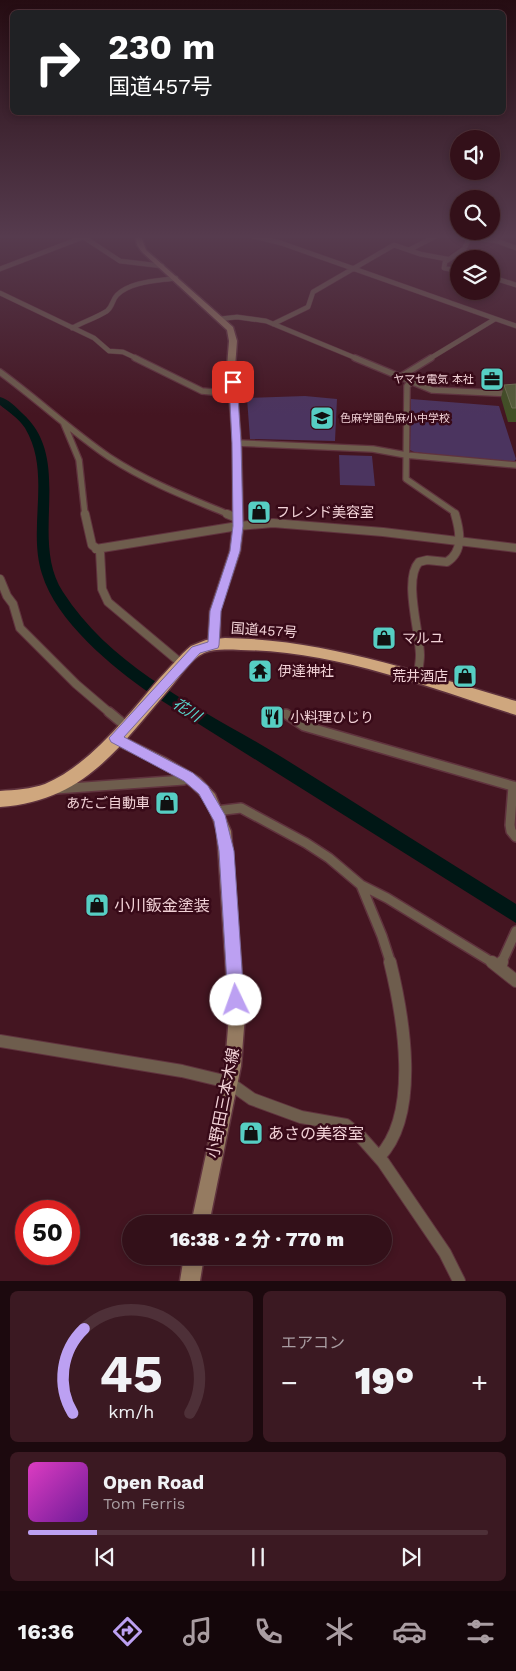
<!DOCTYPE html>
<html lang="ja">
<head>
<meta charset="utf-8">
<style>
  :root { --surface:#331019; --page:#3b1922; --text:#f1f3f6; --muted:#a99da2; --line:#4e3038; --accent:#bca0f2 }
  body { margin:0; font-family:"Work Sans","Noto Sans JP",sans-serif; background:var(--page); color:var(--text); height:100vh; display:flex; flex-direction:column; font-size:19px; white-space:nowrap }
  * { box-sizing:border-box; margin:0 }
  p { font-size:16px; color:var(--muted) }
  .icon { flex:none; width:28px; height:28px; fill:none; stroke:currentColor; stroke-width:2; stroke-linecap:round; stroke-linejoin:round }
  .map { position:relative; height:1281px; overflow:hidden }
  .side { display:flex; flex-direction:column; gap:10px; padding:10px; background:#1c090e; flex:1 }
  .side>* { flex:none }
  .hud { position:absolute; left:10px; top:10px; width:496px; height:105px; border-radius:8px; box-shadow:0 2px 8px #0003,0 0 0 1px var(--line); background:#202124; color:#fff; overflow:hidden }
  .tools { position:absolute; left:450px; top:130px; display:grid; gap:10px }
  .tools a { display:grid; place-items:center; width:50px; height:50px; border-radius:50%; background:var(--surface); box-shadow:0 2px 8px #0003,0 0 0 1px var(--line); font-size:25px }
  .speed { position:absolute; left:15px; top:1200px; display:flex; gap:10px; font-size:25px; font-weight:700; text-align:center }
  .speed>* { display:grid; place-content:center; width:65px; height:65px; border-radius:50%; background:var(--surface); box-shadow:0 2px 8px #0003,0 0 0 1px var(--line); line-height:1 }
  .speed .limit { border:8px solid #d22; background:#fff; color:#111 }
  .pin { position:absolute; display:grid; place-items:center; width:42px; height:42px; color:#fff; margin:-21px; border-radius:10px; box-shadow:0 2px 8px #0006 }
  .me { position:absolute; width:55px; margin:-28px; rotate:357deg; stroke-linejoin:round; filter:drop-shadow(0 0 4px #0008) }
  .turn { display:flex; align-items:center; gap:18px; height:105px; padding:0 15px; font-size:22px }
  .turn .icon { width:65px; height:65px; stroke-width:2.5 }
  .turn b { display:block; font-size:35px; line-height:42px }
  .big { font-size:38px; font-weight:800; line-height:1.1 }
  .side .tile { flex:1; display:flex; flex-direction:column; justify-content:center; gap:8px; min-width:0; padding:0 18px; border-radius:8px; background:var(--page) }
  .side .dial { align-items:center; gap:0 }
  .dial svg { height:130px; overflow:visible; fill:none; stroke:var(--line); stroke-width:7; stroke-linecap:round; text-anchor:middle }
  .dial text { fill:var(--text); stroke:none }
  .song { display:flex; align-items:center; gap:15px }
  .cover { width:60px; height:60px; border-radius:8px; background:linear-gradient(135deg,hsl(310 70% 55%),hsl(280 70% 35%)) }
  .played { height:5px; border-radius:2px; background:linear-gradient(90deg,var(--accent) 15%,var(--line) 15%) }
  .keys { display:flex; justify-content:space-around; direction:ltr }
  .heat { display:flex; justify-content:space-between; align-items:center; font-size:28px; direction:ltr }
  .side .tiles { flex:1; display:grid; gap:10px; grid-template-columns:1fr 1fr }
  .tile:last-child { grid-column:span 2 }
  .trip { position:absolute; left:122px; top:1215px; width:270px; height:50px; border-radius:25px; background:var(--surface); box-shadow:0 2px 8px #0003,0 0 0 1px var(--line); font-weight:800; line-height:50px; text-align:center }
  .tab-bar { display:flex; height:80px; justify-content:space-around; align-items:center; background:#14060a; color:var(--muted) }
  .tab-bar .icon { width:35px; height:35px }
  .tab-bar .on { color:var(--accent) }
  .tab-bar b { font-size:22px; color:var(--text) }
  .map>svg:first-child { display:block }
  .green { fill:#4b345f }
  .lines { fill:none; stroke-linecap:round; stroke-linejoin:round }
  .river { fill:#001715; fill-rule:evenodd }
  .street-far4-casing { stroke:#60333e; stroke-width:5.5 }
  .street-far3-casing { stroke:#60333e; stroke-width:8 }
  .street-far2-casing { stroke:#60333e; stroke-width:10 }
  .street-far1-casing { stroke:#60333e; stroke-width:12 }
  .street-casing { stroke:#60333e; stroke-width:14 }
  .secondary-casing { stroke:#60333e; stroke-width:3 }
  .highway-casing { stroke:#60333e; stroke-width:3 }
  .street-far4 { stroke:#6e5d4d; stroke-width:4.5 }
  .street-far3 { stroke:#6e5d4d; stroke-width:5.5 }
  .street-far2 { stroke:#6e5d4d; stroke-width:8 }
  .street-far1 { stroke:#6e5d4d; stroke-width:9 }
  .street { stroke:#6e5d4d; stroke-width:12 }
  .secondary { fill:#957b61; fill-rule:evenodd }
  .highway { fill:#cfa77e; fill-rule:evenodd }
  .wall { fill:#414f24 }
  .building { fill:#545d38; stroke:#6d6f51 }
  .route { fill:#bca0f2; stroke:#7a689d }
  .labels { text-anchor:middle; dominant-baseline:central; stroke-width:5; stroke-linejoin:round; paint-order:stroke }
  .far-poi-label { font-size:11px; fill:#f2d2d7; stroke:#380a18; text-anchor:end }
  .poi-label { font-size:14px; fill:#f2d2d7; stroke:#380a18; text-anchor:start }
  .street-label { font-size:14px; fill:#f2d2d7; stroke:#380a18 }
  .water-label { font-size:15px; font-style:italic; fill:#58d9ce; stroke:#380a18 }
  .near-poi-label { font-size:16px; fill:#f2d2d7; stroke:#380a18; text-anchor:start }
  .near-street-label { font-size:16px; fill:#f2d2d7; stroke:#380a18 }
</style>
</head>
<body>
<div class="map">
<svg width="516" height="1281" viewBox="0 0 516 1281">
  <rect width="100%" height="100%" fill="#441521"/>
  <path class="green" d="M305 396 337 399 335 441 250 439 247 398Z
    M411 399 499 406 516 459 513 463 414 452 410 450Z
    M339 455 372 456 375 486 340 485Z"/>
  <g class="lines">
    <path class="river" d="M0 397C8 399 16 407 22 413 75 460 28 539 63 592 113 670 203 709 280 756 359 805 437 855 516 904V923L151 694C112 667 56 621 42 574 27 527 52 473 25 428 19 419 9 412 0 405Z"/>
    <g class="street-far4-casing">
      <path id="street-far4" d="M82 236 120 261 162 266
        M253 236 281 243 516 326
        M462 236 497 241 516 248
        M409 250 436 236
        M0 269 86 236
        M459 271 444 268 445 262 464 249 470 237
        M491 277 516 285
        M0 293 94 338 109 351 123 352 138 359
        M219 319 237 317 266 321 358 359
        M273 324 308 307 313 292 394 245 420 254 447 259
        M72 328C83 322 96 318 107 311 113 306 112 300 117 295 131 281 158 281 176 278
        M429 359 495 319"/>
    </g>
    <g class="street-far3-casing">
      <path id="street-far3" d="M135 358 202 391 234 394
        M355 358 432 390 516 394
        M0 372C37 399 71 431 109 457 147 482 189 498 230 515
        M400 377 431 358
        M411 382 407 386 406 479 454 512 455 515
        M64 424 79 460 85 515
        M237 443 373 449 406 455 516 465"/>
    </g>
    <g class="street-far2-casing">
      <path id="street-far2" d="M85 514 92 545 100 551 102 589 108 602 182 664
        M227 514 237 518
        M96 549 238 526 273 523 383 532 516 548
        M0 579 7 596 13 604 20 628 76 684 110 713
        M417 679C418 671 420 663 420 655 420 633 403 579 419 562L427 560 447 562C464 551 460 531 455 514"/>
    </g>
    <g class="street-far1-casing">
      <path id="street-far1" d="M109 712 127 727
        M286 714 304 726 516 787
        M513 786 510 825 511 831 516 837
        M56 789 184 780 188 777
        M216 811 241 808 306 843 329 858 361 885 387 898 495 964
        M361 885 382 936 391 964
        M501 964 516 931"/>
    </g>
    <g class="street-casing">
      <path id="street" d="M492 962 516 981
        M500 967 502 962
        M0 1041 182 1071 228 1082 252 1099 301 1117 346 1125 360 1136 383 1162 445 1253 459 1281
        M379 1157C421 1114 403 1015 390 962"/>
    </g>
    <g class="secondary-casing">
      <path id="secondary" d="M135 236H141L146 250 233 327 237 341 235 367 241 443 243 526 240 551 220 611V645L218 648H210L208 645 210 611 230 551 233 526V443L227 367 229 341 227 330 142 252 137 245Z
        M115 733 166 758 200 778 215 794 231 831 245 1015 241 1066 209 1224H191L225 1066 229 1015 217 831C213 818 208 803 198 793 175 769 139 757 111 742L109 738 111 734Z
        M184 1256H204L200 1281H180Z"/>
    </g>
    <g class="highway-casing">
      <path id="highway" d="M225 638C326 639 420 673 516 701V715C427 687 336 651 241 650 230 650 215 648 204 653 190 659 180 677 170 688 119 747 85 801 0 807V791C15 790 31 789 45 784 90 765 128 715 159 679 170 668 179 656 191 646L206 640Z"/>
    </g>
    <use href="#street-far4" class="street-far4"/>
    <use href="#street-far3" class="street-far3"/>
    <use href="#street-far2" class="street-far2"/>
    <use href="#street-far1" class="street-far1"/>
    <use href="#street" class="street"/>
    <use href="#secondary" class="secondary"/>
    <use href="#highway" class="highway"/>
  </g>
  <path class="wall" d="M516 384V422H508L501 398 504 385Z"/>
  <path class="building" d="M516 384V408H512L504 385Z"/>
  <linearGradient id="sky" x2="0" y2="1"><stop stop-color="#250c12"/><stop offset="0.57" stop-color="#563b4e"/><stop offset="1" stop-color="#563b4e" stop-opacity="0"/></linearGradient>
  <rect width="516" height="415" fill="url(#sky)"/>
  <path class="route" d="M233 380 237 382 241 443 243 526 240 551 221 611 219 645 218 648 200 653 124 737 193 773 208 786 225 815 234 851 244 1000 242 1006 236 1008 231 1006 228 1000 219 851 214 821 199 794 184 781 111 742 109 738 192 647 208 642 210 611 230 551 233 526 232 443 229 382Z"/>
  <defs>
    <g id="office-square" transform="scale(1.25)"><rect x="-9" y="-9" width="18" height="18" rx="4" fill="#56cec3" stroke="#380a18"/><path d="M-6-3h4V-5.5h4V-3h4V5H-6ZM-1-4.5V-3h2v-1.5ZM-6 0V1H6V0Z" fill="#111"/></g>
    <g id="school-square" transform="scale(1.25)"><rect x="-9" y="-9" width="18" height="18" rx="4" fill="#56cec3" stroke="#380a18"/><path d="M0-5L7-2L0 1L-7-2ZM-4 1L0 2.5L4 1V4Q0 6-4 4Z" fill="#111"/></g>
    <g id="shop-square" transform="scale(1.25)"><rect x="-9" y="-9" width="18" height="18" rx="4" fill="#56cec3" stroke="#380a18"/><path d="M-5-2.5h2.3a2.7 3.5 0 0 1 5.4 0H5L5.5 6h-11ZM-1.5-2.5h3a1.5 2.3 0 0 0-3 0Z" fill="#111"/></g>
    <g id="temple-square" transform="scale(1.25)"><rect x="-9" y="-9" width="18" height="18" rx="4" fill="#56cec3" stroke="#380a18"/><path d="M0-6L5-2H3V0L6.5 2.5H4V6H1.5V3h-3V6H-4V2.5H-6.5L-3 0V-2H-5Z" fill="#111"/></g>
    <g id="restaurant-square" transform="scale(1.25)"><rect x="-9" y="-9" width="18" height="18" rx="4" fill="#56cec3" stroke="#380a18"/><path d="M-5-6h1v4h1v-4h1v4h1v-4h1v5L-1.5 .5V6h-2V.5L-5-1ZM5-6V6H3V1.5H1.5Q1.5-4 5-6Z" fill="#111"/></g>
  </defs>
  <g fill-rule="evenodd">
    <use href="#office-square" x="492" y="379"/>
    <use href="#school-square" x="322" y="418"/>
    <use href="#shop-square" x="259" y="512"/>
    <use href="#shop-square" x="384" y="638"/>
    <use href="#temple-square" x="260" y="671"/>
    <use href="#shop-square" x="465" y="676"/>
    <use href="#restaurant-square" x="272" y="717"/>
    <use href="#shop-square" x="167" y="803"/>
    <use href="#shop-square" x="97" y="905"/>
    <use href="#shop-square" x="251" y="1133"/>
  </g>
  <g class="labels">
    <g class="far-poi-label">
      <text x="474" y="379">ヤマセ電気 本社</text>
      <text x="340" y="418" text-anchor="start">色麻学園色麻小中学校</text>
    </g>
    <g class="poi-label">
      <text x="276" y="512">フレンド美容室</text>
      <text x="402" y="638">マルユ</text>
      <text x="278" y="671">伊達神社</text>
      <text x="448" y="676" text-anchor="end">荒井酒店</text>
      <text x="290" y="717">小料理ひじり</text>
      <text x="150" y="803" text-anchor="end">あたご自動車</text>
    </g>
    <g class="street-label">
      <text transform="translate(264 630) rotate(4)">国道457号</text>
    </g>
    <g class="water-label">
      <text transform="translate(187 710) rotate(32)">花川</text>
    </g>
    <g class="near-poi-label">
      <text x="114" y="905">小川鈑金塗装</text>
      <text x="268" y="1133">あさの美容室</text>
    </g>
    <g class="near-street-label">
      <text transform="translate(223 1103) rotate(-79)">小野田三本木線</text>
    </g>
  </g>
</svg>
<div class="tools">
<a><svg class="icon" aria-label="sound" viewBox="0 0 24 24"><path d="M4 9h4l5-4v14l-5-4H4zM17 9q2 3 0 6"/></svg></a>
<a><svg class="icon" aria-label="search" viewBox="0 0 24 24"><circle cx="10" cy="10" r="6"/><path d="M15 15l6 6"/></svg></a>
<a><svg class="icon" aria-label="layers" viewBox="0 0 24 24"><path d="M12 4l9 5-9 5-9-5zM3 14l9 5 9-5"/></svg></a>
</div>
<div class="speed"><div class="limit">50</div></div>
<div class="pin" style="left:233px;top:382px;background:#d93025"><svg class="icon" aria-label="arrive" viewBox="0 0 24 24"><path d="M6 21V4h12l-3 4 3 4H6"/></svg></div>
<svg class="me" style="left:236px;top:1000px" viewBox="-20 -20 40 40"><circle r="19" fill="#fff"/><path d="M0-13L10 11 0 6-10 11z" fill="#bca0f2"/></svg>
<div class="trip">16:38 · 2 分 · 770 m</div>
<div class="hud">
<div class="turn"><svg class="icon" aria-label="right" viewBox="0 0 24 24"><path d="M7 20v-9h11M14 6l5 5-5 5"/></svg><div><b>230 m</b>国道457号</div></div>
</div>
</div>
<section class="side">
<div class="tiles">
<div class="tile dial"><svg viewBox="0 0 100 80">
<path d="M14 69A42 42 0 1 1 86 69"/>
<path d="M14 69A42 42 0 0 1 21 17" stroke="#bca0f2"/>
<text x="50" y="56" font-size="32" font-weight="700">45</text>
<text x="50" y="72" font-size="11">km/h</text>
</svg></div>
<div class="tile"><p>エアコン</p>
<div class="heat"><a>−</a><b class="big">19°</b><a>+</a></div>
</div>
<div class="tile">
<div class="song"><i class="cover"></i><div><b>Open Road</b><p>Tom Ferris</p></div></div>
<div class="played"></div>
<div class="keys"><svg class="icon" aria-label="previous" viewBox="0 0 24 24"><path d="M18 5L8 12l10 7zM5 5v14"/></svg><svg class="icon" aria-label="pause" viewBox="0 0 24 24"><path d="M8 5v14M16 5v14"/></svg><svg class="icon" aria-label="next" viewBox="0 0 24 24"><path d="M6 5l10 7-10 7zM19 5v14"/></svg></div>
</div>
</div>
</section>
<nav class="tab-bar">
<b>16:36</b>
<svg class="icon on" aria-label="directions" viewBox="0 0 24 24"><path d="M12 3l9 9-9 9-9-9zM9 14v-3h6M13 9l2 2-2 2"/></svg>
<svg class="icon" aria-label="music" viewBox="0 0 24 24"><path d="M9 18V5l10-2v13"/><circle cx="6" cy="18" r="3"/><circle cx="16" cy="16" r="3"/></svg>
<svg class="icon" aria-label="phone" viewBox="0 0 24 24"><path d="M5 4h4l2 5-3 2q2 4 5 5l2-3 5 2v4C11 20 4 13 5 4z"/></svg>
<svg class="icon" aria-label="climate" viewBox="0 0 24 24"><path d="M12 3v18M4 7l16 10M4 17L20 7"/></svg>
<svg class="icon" aria-label="car" viewBox="0 0 24 24"><path d="M5 17H2v-5l4-1 3-4h7l3 4 3 1v5h-3M9 17h6M6 11h13"/><circle cx="7" cy="17" r="2"/><circle cx="17" cy="17" r="2"/></svg>
<svg class="icon" aria-label="filters" viewBox="0 0 24 24"><path d="M4 7h16M4 17h16"/><circle cx="9" cy="7" r="2"/><circle cx="15" cy="17" r="2"/></svg>
</nav>
</body>
</html>
